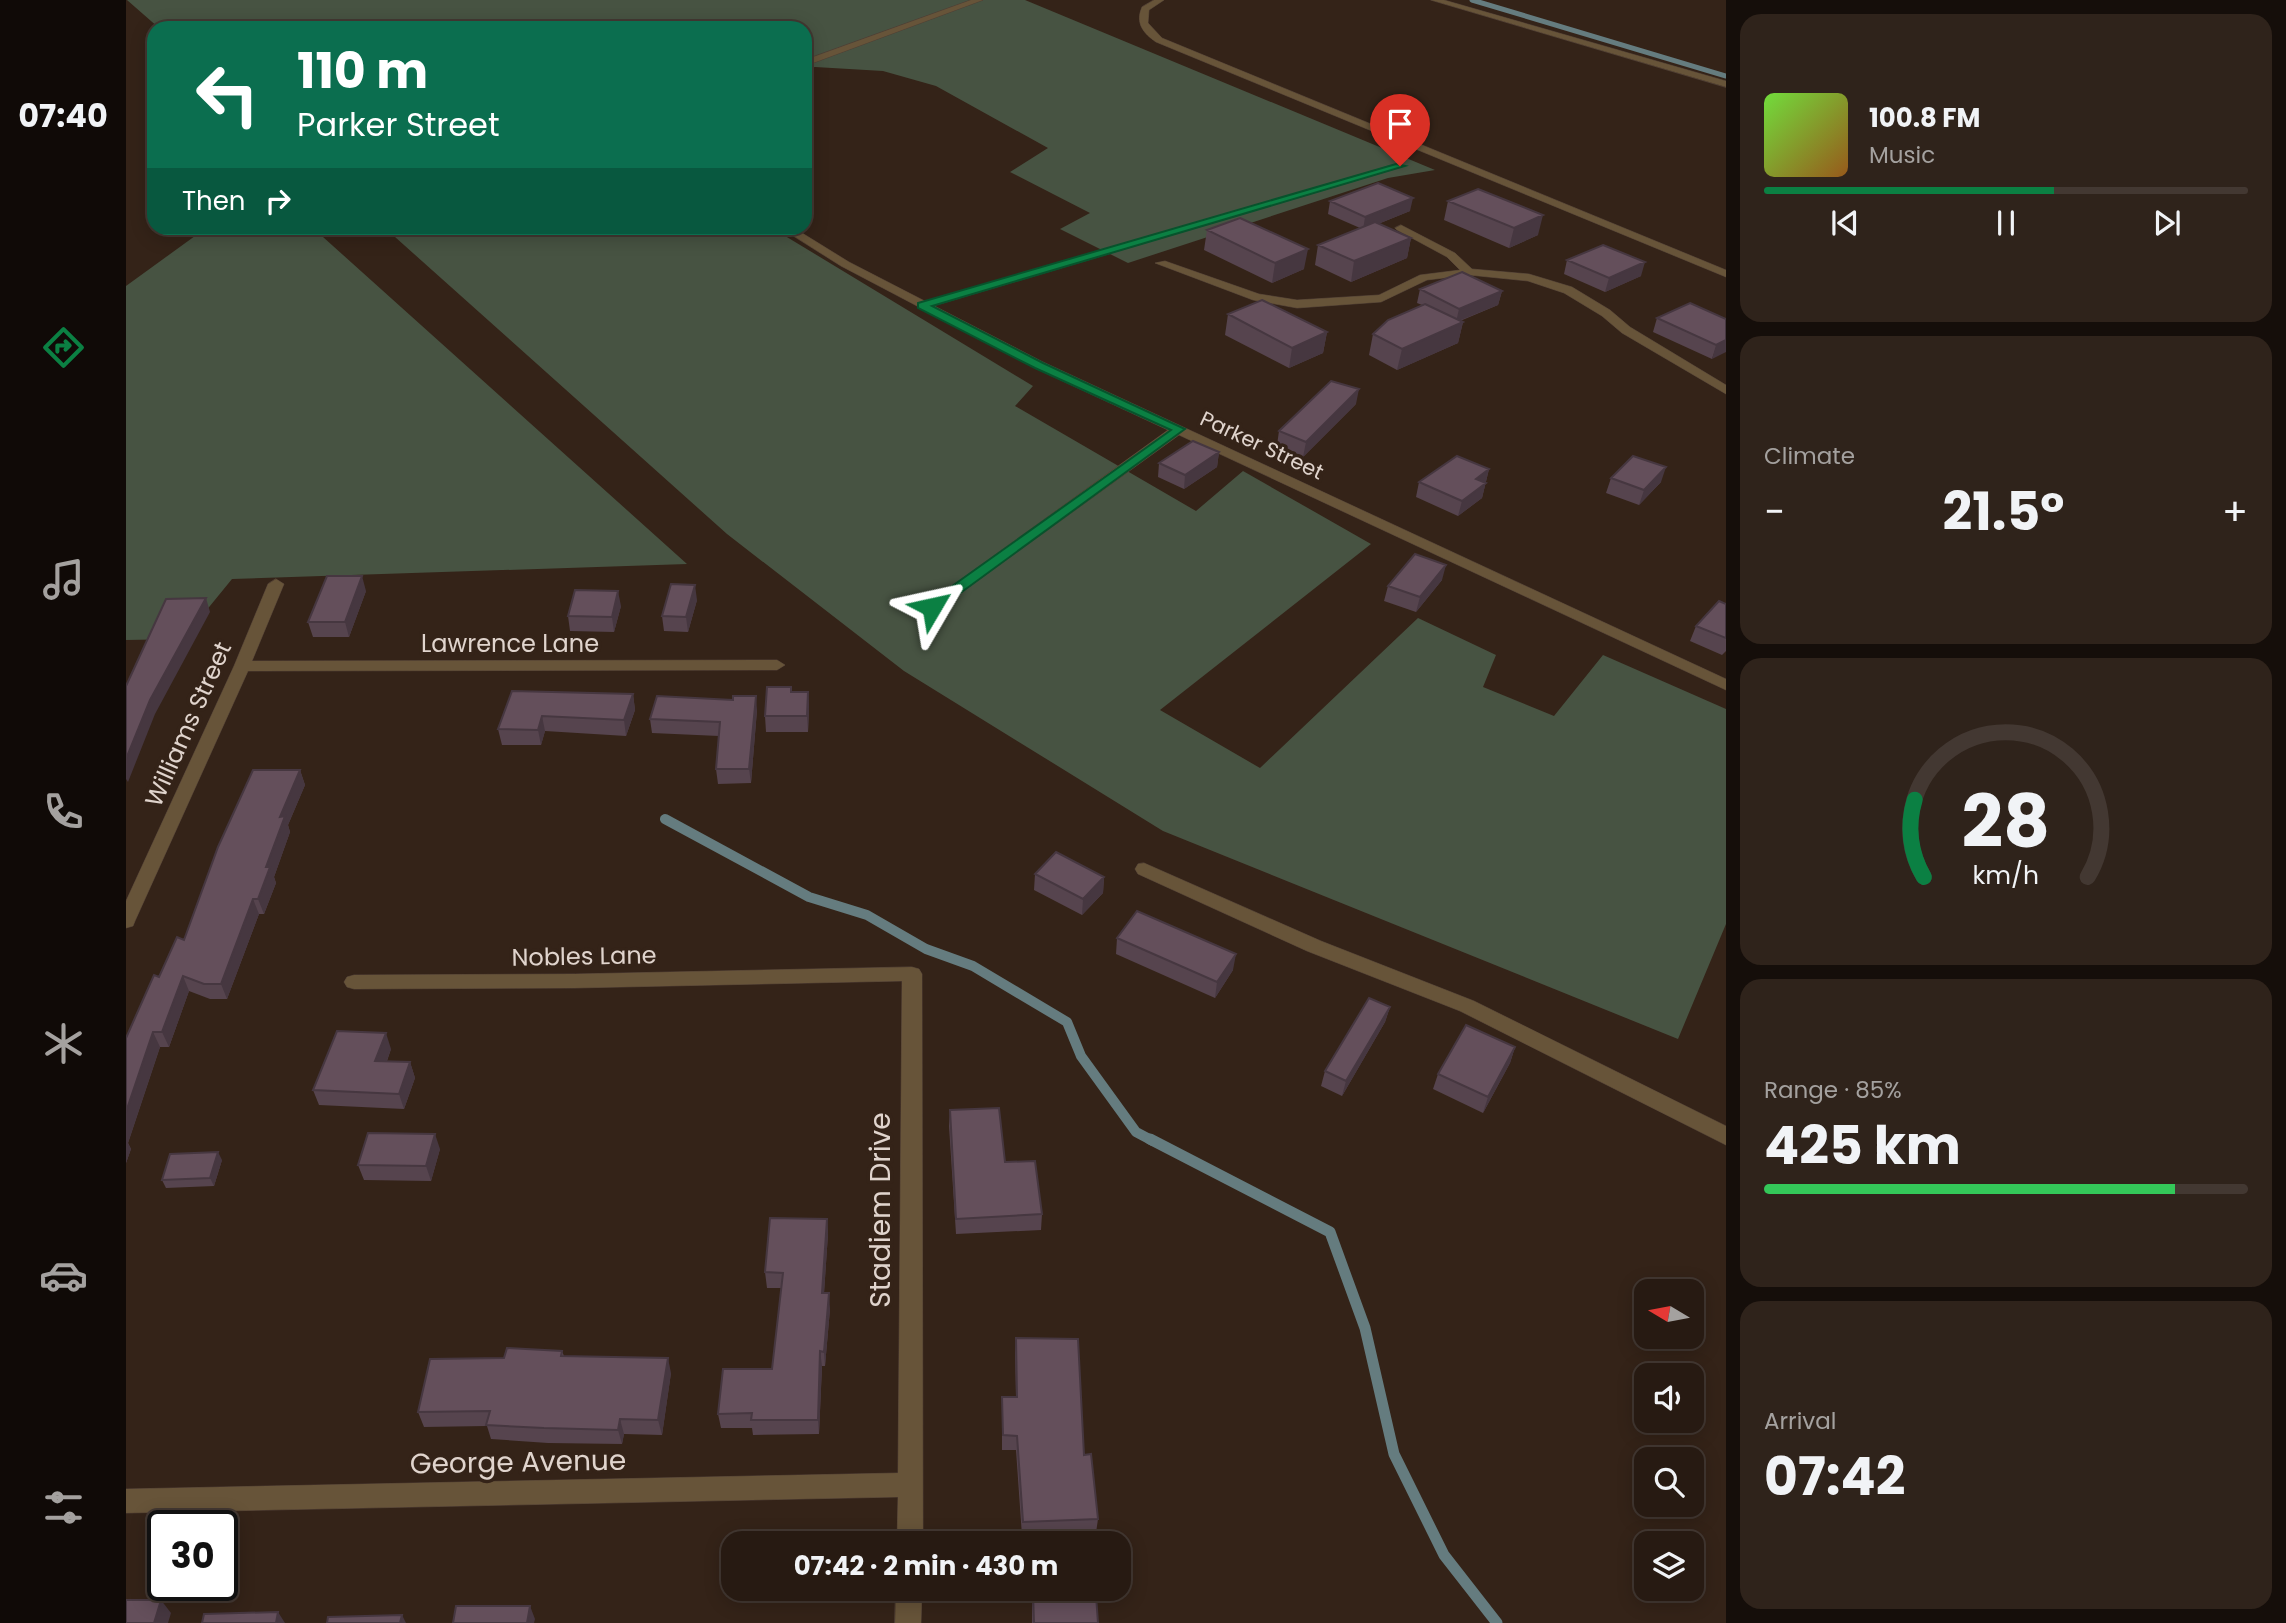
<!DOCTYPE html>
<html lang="en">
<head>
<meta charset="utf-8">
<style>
  :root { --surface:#271a12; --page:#2f231b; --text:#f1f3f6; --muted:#a4a19f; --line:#433832; --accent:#0b8043 }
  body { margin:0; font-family:Poppins,sans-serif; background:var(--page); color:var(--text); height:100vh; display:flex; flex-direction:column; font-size:26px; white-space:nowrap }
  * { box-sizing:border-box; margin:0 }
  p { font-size:23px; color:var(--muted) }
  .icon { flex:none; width:38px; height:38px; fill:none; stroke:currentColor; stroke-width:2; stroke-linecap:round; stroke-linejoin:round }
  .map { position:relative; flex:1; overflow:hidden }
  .details { display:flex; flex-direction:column; gap:14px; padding:14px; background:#150e0a; width:560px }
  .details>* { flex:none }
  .banner { position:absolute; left:21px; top:21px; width:665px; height:214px; border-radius:21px; box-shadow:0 4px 18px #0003,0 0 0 2px var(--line); background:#0b6e4f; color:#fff; overflow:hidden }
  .needle { width:46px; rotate:280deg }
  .fabs { position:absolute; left:1508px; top:1279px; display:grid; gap:14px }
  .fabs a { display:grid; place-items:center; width:70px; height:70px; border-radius:14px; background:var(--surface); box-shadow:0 4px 18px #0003,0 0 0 2px var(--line); font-size:35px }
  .speed { position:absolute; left:21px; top:1510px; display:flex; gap:14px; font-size:35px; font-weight:700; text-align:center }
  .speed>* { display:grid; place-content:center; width:91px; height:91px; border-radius:50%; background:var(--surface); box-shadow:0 4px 18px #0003,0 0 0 2px var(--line); line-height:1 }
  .speed .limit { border:4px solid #111; border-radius:10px; background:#fff; color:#111 }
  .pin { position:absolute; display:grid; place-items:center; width:60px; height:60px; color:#fff; margin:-72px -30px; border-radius:50% 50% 50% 0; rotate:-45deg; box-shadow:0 0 7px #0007 }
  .pin .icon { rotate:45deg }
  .me { position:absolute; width:77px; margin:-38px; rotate:54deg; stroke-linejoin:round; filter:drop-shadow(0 0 5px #0008) }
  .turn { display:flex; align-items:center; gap:24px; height:147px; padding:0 35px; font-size:32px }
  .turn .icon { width:91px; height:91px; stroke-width:2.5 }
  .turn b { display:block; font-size:49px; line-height:60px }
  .then { display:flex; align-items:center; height:66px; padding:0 35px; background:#0003; gap:14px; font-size:26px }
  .big { font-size:52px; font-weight:700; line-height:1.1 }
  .details .card { flex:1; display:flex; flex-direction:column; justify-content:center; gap:10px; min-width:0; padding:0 24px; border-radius:21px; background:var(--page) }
  .details .dial { align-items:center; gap:0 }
  .dial svg { height:182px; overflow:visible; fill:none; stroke:var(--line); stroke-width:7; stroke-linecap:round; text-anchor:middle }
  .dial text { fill:var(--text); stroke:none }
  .song { display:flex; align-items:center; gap:21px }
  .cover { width:84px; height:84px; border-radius:10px; background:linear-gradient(135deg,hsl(100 70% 55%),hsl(30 70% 35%)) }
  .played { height:7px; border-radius:4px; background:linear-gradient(90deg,var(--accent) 60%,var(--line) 60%) }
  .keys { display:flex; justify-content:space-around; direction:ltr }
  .heat { display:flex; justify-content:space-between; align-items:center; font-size:38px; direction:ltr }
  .charge { height:10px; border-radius:5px; background:linear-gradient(90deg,#34c759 85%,var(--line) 0) }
  .trip { position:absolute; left:595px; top:1531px; width:410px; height:70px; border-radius:21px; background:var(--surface); box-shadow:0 4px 18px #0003,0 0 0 2px var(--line); font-weight:700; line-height:70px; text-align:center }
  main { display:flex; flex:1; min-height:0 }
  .dock { display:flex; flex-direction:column; width:126px; justify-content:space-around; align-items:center; background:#100a07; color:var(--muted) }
  .dock .icon { width:49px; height:49px }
  .dock .on { color:var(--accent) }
  .dock b { font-size:32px; color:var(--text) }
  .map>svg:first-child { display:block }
  .green { fill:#475342 }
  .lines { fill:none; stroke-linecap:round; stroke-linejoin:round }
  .stream-far2 { stroke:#657c7f; stroke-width:5 }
  .stream-far1 { stroke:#657c7f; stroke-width:10 }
  .stream { stroke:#657c7f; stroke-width:11 }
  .lane-casing { stroke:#503f35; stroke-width:1 }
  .street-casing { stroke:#503f35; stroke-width:1 }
  .lane { fill:#675439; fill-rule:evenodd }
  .street { fill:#675439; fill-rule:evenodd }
  .wall { fill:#56444e }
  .shaded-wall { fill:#463740 }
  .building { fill:#644f5b; stroke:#463740; stroke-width:2 }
  .route { fill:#0b8043; stroke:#07532c; stroke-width:2 }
  .labels { text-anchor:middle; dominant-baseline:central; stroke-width:7; stroke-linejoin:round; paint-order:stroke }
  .far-street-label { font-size:21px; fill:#e0d4cd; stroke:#342318 }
  .street-label { font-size:24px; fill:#e0d4cd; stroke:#342318 }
  .near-street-label { font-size:28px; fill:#e0d4cd; stroke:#342318 }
</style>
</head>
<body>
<main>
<nav class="dock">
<b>07:40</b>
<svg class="icon on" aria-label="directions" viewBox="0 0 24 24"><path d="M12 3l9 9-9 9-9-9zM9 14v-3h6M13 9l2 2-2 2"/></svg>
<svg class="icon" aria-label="music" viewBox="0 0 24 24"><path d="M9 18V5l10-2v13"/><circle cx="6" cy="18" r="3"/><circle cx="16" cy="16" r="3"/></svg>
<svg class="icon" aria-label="phone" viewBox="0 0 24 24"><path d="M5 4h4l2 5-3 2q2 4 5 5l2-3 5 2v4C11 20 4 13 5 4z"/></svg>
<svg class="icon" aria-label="climate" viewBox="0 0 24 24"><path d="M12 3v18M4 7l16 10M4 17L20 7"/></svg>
<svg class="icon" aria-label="car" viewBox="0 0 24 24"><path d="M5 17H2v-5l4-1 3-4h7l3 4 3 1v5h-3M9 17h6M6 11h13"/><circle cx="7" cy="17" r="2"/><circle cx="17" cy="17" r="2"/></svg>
<svg class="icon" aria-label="filters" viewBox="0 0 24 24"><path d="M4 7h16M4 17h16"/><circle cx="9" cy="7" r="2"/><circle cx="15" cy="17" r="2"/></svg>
</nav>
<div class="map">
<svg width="1600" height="1623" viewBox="0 0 1600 1623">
  <rect width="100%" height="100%" fill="#342318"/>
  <path class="green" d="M1 0H899L1309 170 1262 178 1002 263 934 229 964 213 884 172 922 148 810 86 757 71 689 67 679 69V28H33Z
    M80 228H187L561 564 106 579 57 639 0 640V286Z
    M259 228H646L907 386 889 406 1070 511 1117 471 1245 544 1034 710 1134 768 1292 618 1370 655 1357 687 1428 716 1477 655 1600 709V924L1552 1039 1037 831 778 671 601 534Z"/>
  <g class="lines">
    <path class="stream-far2" d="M1346 0 1600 76"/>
    <path class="stream-far1" d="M539 819 683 897 741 915 800 949 847 966 941 1022 955 1056 1010 1132 1027 1141"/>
    <path class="stream" d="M1024 1139 1204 1232 1239 1328 1268 1454 1318 1555 1371 1623"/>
    <g class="lane-casing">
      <path id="lane" d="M845 0H857L679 66V60Z
        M1028 0H1038L1023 10 1022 23 1036 38 1600 270V277L1030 42C1017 33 1009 23 1016 7Z
        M1305 0H1318L1600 81V87Z
        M1270 164 1279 166 800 308 790 305Z
        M1275 225 1329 253 1346 269 1403 274 1446 287 1484 310 1504 327 1600 385V394L1496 333 1476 316 1438 293 1402 281 1343 275 1301 280 1255 302 1171 308 1127 300 1029 263 1039 261 1133 294 1171 300 1253 295 1294 275 1334 270 1321 257 1271 230 1269 228Z
        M1018 863 1195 941 1348 1001 1600 1126V1145L1334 1011 1181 951 1012 874 1009 869 1012 864Z"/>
    </g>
    <g class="street-casing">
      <path id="street" d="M655 228H668L723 262 917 362 1600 679V690L1053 435 811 610H801L798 607 801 604 1042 430 909 368 715 266Z
        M150 579 158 584 126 661 651 660 659 665 651 670 122 671 9 921 7 926 0 928V901L108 666 142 584Z
        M786 967 793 969 796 974 797 1544H771L772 1497 0 1513V1489L772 1473 776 981 449 988 228 989 221 987 218 982 221 977 228 975 449 974Z
        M770 1589H796L795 1623H769Z"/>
    </g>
    <use href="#lane" class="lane"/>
    <use href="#street" class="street"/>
  </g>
  <path class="wall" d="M1204 201 1284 211 1252 224 1285 238 1281 258 1225 282 1189 265 1192 245 1234 228 1202 214Z
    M1322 201 1412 235 1383 248 1318 220Z
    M1081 230 1178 269 1146 283 1078 250Z
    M1441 260 1515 276 1479 292 1438 274Z
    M1294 289 1376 291 1372 305 1334 321 1337 322 1332 343 1271 370 1243 355 1247 334 1296 305 1291 303Z
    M1102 314 1201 332 1197 353 1163 368 1099 335Z
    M1531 318 1600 319 1586 359 1527 332Z
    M1230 404 1177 457 1151 445 1153 431Z
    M1093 452 1091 467 1058 489 1032 477 1033 463Z
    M1363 469 1356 498 1332 516 1290 497 1293 482Z
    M1485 478 1535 482 1513 505 1480 493Z
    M1316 580 1290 612 1258 601 1262 586Z
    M240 591 223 637H187L182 622Z
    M571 600 562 632 538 631 536 616Z
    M1600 604V651L1596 655 1564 641 1570 626Z
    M495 606 488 632 444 631 442 616Z
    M665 687 666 692H682L683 708 682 732H640L639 716Z
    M386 691 507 694 509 710 500 736 419 731 415 745H376L372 729Z
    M607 700 631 710 625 783 592 784 590 769 593 736 526 733 524 719Z
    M174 770 179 785 162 825 164 832 148 877 150 883 138 914H133L101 999H84L63 991 43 1047H34L2 1143 5 1149 0 1163V1038L33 977 58 940Z
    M909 874 978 877 977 893 956 915 908 890Z
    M991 938 1107 970 1089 998 990 954Z
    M1264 1007 1259 1022 1216 1096 1195 1086 1199 1071Z
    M1389 1047 1384 1063 1357 1113 1307 1089 1312 1074Z
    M265 1049 261 1061 284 1062 289 1078 278 1109 193 1105 187 1090Z
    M824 1110 879 1162 916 1214 915 1230 830 1234 823 1126Z
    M314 1149 305 1181 238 1180 232 1165Z
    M96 1160 88 1186 40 1188 36 1180Z
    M701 1219 702 1234 698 1293 704 1309 699 1366H696L693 1434 627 1435 626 1428H595L592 1414 646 1369 655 1288H641L639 1272Z
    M890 1338 958 1455 972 1519 970 1533 896 1536 890 1450H876V1397H890L889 1353Z
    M436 1351 438 1356 545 1373 536 1435 498 1434 496 1444 422 1443 365 1439 361 1426 298 1427 292 1412 378 1358Z
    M907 1594 972 1623H906V1607Z"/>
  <path class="shaded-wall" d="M1287 198 1284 211 1237 230 1239 217Z
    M1417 215 1412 235 1383 248 1388 228Z
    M1285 238 1281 258 1225 282 1228 261Z
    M1182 249 1178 269 1146 283 1149 263Z
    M1519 262 1515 276 1479 292 1483 278Z
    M1376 291 1372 305 1330 322 1333 309Z
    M1337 322 1332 343 1271 370 1276 349Z
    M1201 332 1197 353 1163 368 1166 348Z
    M1600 340V352L1586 359 1590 345Z
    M1233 389 1230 404 1177 457 1180 442Z
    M1093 452 1091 467 1058 489 1059 475Z
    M1540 467 1535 482 1513 505 1518 490Z
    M1363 469 1356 498 1332 516 1336 501 1350 479Z
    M1320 565 1316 580 1290 612 1294 597Z
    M236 576 240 591 223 637 219 622Z
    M569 585 571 600 562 632 560 617Z
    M492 591 495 606 488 632 486 617Z
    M80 598 84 612 29 714 2 782 0 779V759L24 700Z
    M682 692 683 708 682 732 681 716Z
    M507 694 509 710 500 736 498 720Z
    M630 696 631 710 625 783 623 769Z
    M416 716 419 731 415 745 412 730Z
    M174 770 179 785 162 825 164 832 148 877 150 883 138 914 132 899 140 867 154 817Z
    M978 877 977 893 956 915 957 899Z
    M127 899 133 914 101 999 95 984Z
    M1110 954 1107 970 1089 998 1091 982Z
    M57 976 63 991 43 1047 36 1032Z
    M1264 1007 1259 1022 1216 1096 1220 1081Z
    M27 1032 34 1047 2 1143 5 1149 0 1163V1112Z
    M260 1033 265 1049 255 1077 249 1061Z
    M1389 1047 1384 1063 1357 1113 1362 1097Z
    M284 1062 289 1078 278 1109 273 1094Z
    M309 1134 314 1149 305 1181 300 1166Z
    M92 1152 96 1160 88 1186 84 1178Z
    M701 1219 702 1234 697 1308 696 1293Z
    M703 1293 704 1309 699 1366 698 1352Z
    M694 1351 696 1366 693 1434 692 1420Z
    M542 1358 545 1373 536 1435 532 1420Z
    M494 1419 498 1434 496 1444 492 1430Z
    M35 1600 45 1613 42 1623H28Z
    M404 1606 409 1619 408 1623H401Z
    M152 1612 159 1623H150Z
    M276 1615 280 1623H274Z"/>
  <path class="building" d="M1252 183 1287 198 1239 217 1204 201Z
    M1352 189 1417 215 1388 228 1322 201Z
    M1114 218 1182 249 1149 263 1081 230Z
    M1249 222 1285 238 1228 261 1192 245Z
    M1477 245 1519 262 1483 278 1441 260Z
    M1336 272 1376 291 1333 309 1294 289Z
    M1136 300 1201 332 1166 348 1102 314Z
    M1564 303 1600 319V340L1590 345 1531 318Z
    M1299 304 1337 322 1276 349 1247 334 1262 320Z
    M1205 381 1233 389 1180 442 1153 431Z
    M1067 441 1093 452 1059 475 1033 463Z
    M1331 456 1363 469 1350 479 1360 483 1336 501 1293 482Z
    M1507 456 1540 467 1518 490 1485 478Z
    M1289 554 1320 565 1294 597 1262 586Z
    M201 576H236L219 622H182Z
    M545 584 569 585 560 617 536 616Z
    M449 590 492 591 486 617 442 616Z
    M80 598 24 700 0 759V686L40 599Z
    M1593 601 1600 604V638L1570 626Z
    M641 687H665V692H682L681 716H639Z
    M386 691 507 694 498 720 416 716 412 730 372 729Z
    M531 696 607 700V696H630L623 769H590L594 722 524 719Z
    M127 770H174L154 817 159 816 140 867H144L132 899H127L95 984H78L57 976 36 1032H27L0 1112V1038L28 975 33 977 51 937 58 940 92 847Z
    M930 852 978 877 957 899 909 874Z
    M1011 911 1110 954 1091 982 991 938Z
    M1243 998 1264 1007 1220 1081 1199 1071Z
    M1340 1025 1389 1047 1362 1097 1312 1074Z
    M211 1031 260 1033 249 1061 284 1062 273 1094 187 1090Z
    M873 1108 879 1162 909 1161 916 1214 830 1219 824 1110Z
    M242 1133 309 1134 300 1166 232 1165Z
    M92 1152 84 1178 36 1180 44 1154Z
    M644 1218 701 1219 696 1293H703L698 1352 694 1351 692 1420H625L626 1413 592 1414 597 1369H646L657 1273 639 1272Z
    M890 1338 952 1339 958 1455 965 1454 972 1519 897 1522 891 1436 877 1435 876 1397H891Z
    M381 1348 436 1351 435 1356 542 1358 532 1420 494 1419 492 1430 418 1428 360 1425 364 1411 292 1412 304 1359 378 1358Z
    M907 1594 970 1595 972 1623H908Z
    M0 1600H35L28 1623H0Z
    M330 1606H404L401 1623H327Z
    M152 1612 150 1623H76L78 1614Z
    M276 1615 274 1623H201L202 1617Z"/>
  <path class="route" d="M1270 164 1279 166 806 306 917 363 1059 429 811 610H801V604L1045 430 909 368 792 308V303Z"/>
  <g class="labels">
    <g class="far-street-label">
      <text transform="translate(1136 445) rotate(25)">Parker Street</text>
    </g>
    <g class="street-label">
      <text x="384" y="643">Lawrence Lane</text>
      <text transform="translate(62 724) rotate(-66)">Williams Street</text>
      <text transform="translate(458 956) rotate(-1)">Nobles Lane</text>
    </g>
    <g class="near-street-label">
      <text transform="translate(754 1210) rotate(-90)">Stadiem Drive</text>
      <text transform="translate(392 1462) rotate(-1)">George Avenue</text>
    </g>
  </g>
</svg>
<div class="fabs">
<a><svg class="needle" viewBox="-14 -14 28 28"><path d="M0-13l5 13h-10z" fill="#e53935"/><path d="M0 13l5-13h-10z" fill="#a4a19f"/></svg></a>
<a><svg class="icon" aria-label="sound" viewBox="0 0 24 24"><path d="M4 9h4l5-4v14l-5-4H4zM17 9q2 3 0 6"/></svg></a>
<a><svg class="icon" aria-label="search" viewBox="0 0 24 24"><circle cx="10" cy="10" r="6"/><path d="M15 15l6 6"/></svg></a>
<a><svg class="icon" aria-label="layers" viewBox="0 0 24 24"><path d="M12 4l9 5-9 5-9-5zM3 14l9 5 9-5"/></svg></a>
</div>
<div class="speed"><div class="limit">30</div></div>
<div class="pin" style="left:1274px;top:166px;background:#d93025"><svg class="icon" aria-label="arrive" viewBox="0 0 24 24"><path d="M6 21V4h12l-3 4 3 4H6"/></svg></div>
<svg class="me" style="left:806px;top:607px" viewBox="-20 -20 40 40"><path d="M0-17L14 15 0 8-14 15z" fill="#0b8043" stroke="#fff" stroke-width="4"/></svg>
<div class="trip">07:42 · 2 min · 430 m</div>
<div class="banner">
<div class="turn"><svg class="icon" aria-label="left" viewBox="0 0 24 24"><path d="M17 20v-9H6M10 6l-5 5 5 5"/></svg><div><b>110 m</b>Parker Street</div></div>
<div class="then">Then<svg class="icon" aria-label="right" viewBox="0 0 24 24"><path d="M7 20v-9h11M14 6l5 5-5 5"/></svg></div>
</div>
</div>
<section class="details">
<div class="card">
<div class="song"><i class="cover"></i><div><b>100.8 FM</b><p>Music</p></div></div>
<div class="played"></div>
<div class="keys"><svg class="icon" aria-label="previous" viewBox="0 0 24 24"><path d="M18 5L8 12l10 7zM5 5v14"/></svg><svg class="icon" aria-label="pause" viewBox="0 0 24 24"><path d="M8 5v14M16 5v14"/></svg><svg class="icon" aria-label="next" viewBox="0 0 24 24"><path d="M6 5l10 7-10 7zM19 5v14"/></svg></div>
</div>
<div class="card"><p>Climate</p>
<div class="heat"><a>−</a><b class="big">21.5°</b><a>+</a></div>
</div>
<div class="card dial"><svg viewBox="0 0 100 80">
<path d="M14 69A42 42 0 1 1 86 69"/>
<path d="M14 69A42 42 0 0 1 10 35" stroke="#0b8043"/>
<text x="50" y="56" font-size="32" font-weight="700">28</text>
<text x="50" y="72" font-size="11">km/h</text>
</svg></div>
<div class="card"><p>Range · 85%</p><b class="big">425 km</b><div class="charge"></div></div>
<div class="card"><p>Arrival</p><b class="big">07:42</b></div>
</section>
</main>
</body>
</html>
